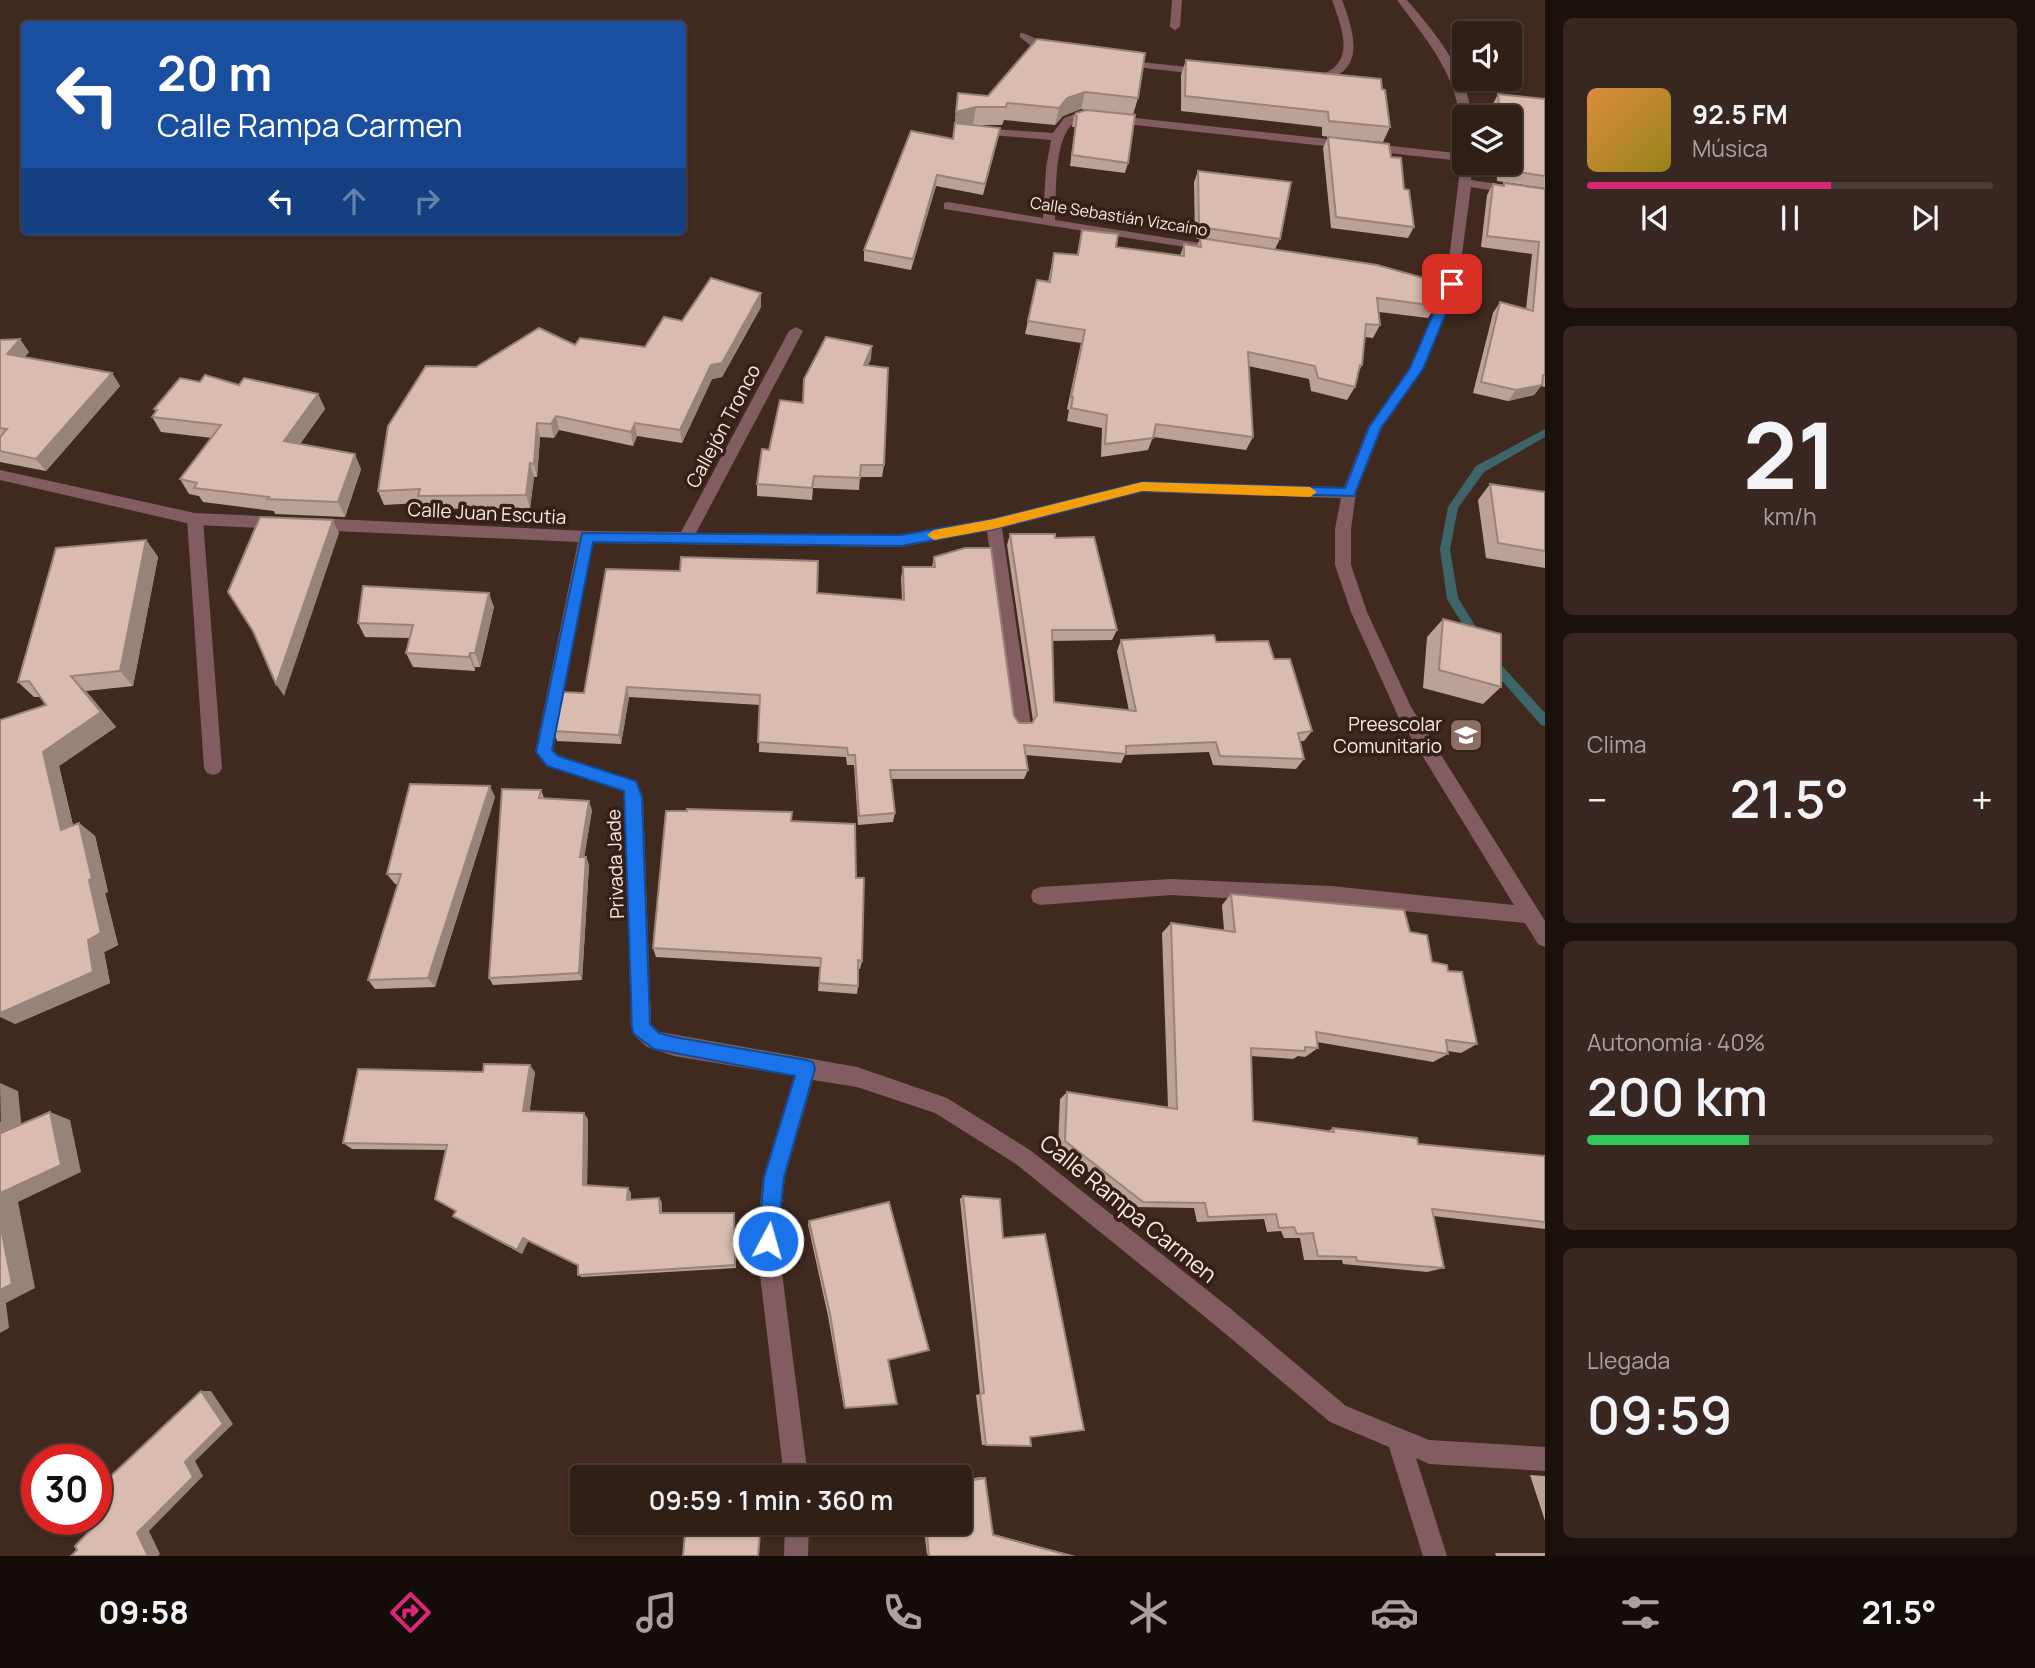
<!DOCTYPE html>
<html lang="es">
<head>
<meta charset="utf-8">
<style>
  :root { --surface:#301f17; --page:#382720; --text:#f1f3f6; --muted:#a8a2a1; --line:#4b3d36; --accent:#db2777 }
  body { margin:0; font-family:Manrope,sans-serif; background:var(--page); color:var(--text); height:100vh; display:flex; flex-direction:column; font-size:26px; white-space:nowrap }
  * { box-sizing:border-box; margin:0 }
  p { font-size:23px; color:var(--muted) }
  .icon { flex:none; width:38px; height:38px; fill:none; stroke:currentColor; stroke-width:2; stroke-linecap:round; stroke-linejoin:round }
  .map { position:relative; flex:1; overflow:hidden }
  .panel { display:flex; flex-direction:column; gap:18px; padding:18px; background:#1a110d; width:490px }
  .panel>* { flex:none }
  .top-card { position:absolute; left:21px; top:21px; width:665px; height:214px; border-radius:7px; box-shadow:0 2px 5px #0004,0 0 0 2px var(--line); background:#1a4fa0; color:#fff; overflow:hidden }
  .controls { position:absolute; left:1452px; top:21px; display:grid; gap:14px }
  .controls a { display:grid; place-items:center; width:70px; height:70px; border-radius:7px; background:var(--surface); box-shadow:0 2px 5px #0004,0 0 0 2px var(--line); font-size:35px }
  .speed { position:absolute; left:21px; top:1444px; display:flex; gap:14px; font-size:35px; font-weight:700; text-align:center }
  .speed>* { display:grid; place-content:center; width:91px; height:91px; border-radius:50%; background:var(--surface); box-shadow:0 2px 5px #0004,0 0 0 2px var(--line); line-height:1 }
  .speed .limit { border:10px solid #d22; background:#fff; color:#111 }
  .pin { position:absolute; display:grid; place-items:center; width:60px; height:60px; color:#fff; margin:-30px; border-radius:14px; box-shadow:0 4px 10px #0006 }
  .me { position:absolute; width:77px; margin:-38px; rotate:6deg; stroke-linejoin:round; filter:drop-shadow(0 0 5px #0008) }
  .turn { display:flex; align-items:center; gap:24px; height:147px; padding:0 21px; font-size:32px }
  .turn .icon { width:91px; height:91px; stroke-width:2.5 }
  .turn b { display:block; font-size:49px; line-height:60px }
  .lanes { display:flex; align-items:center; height:66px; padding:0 21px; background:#0003; justify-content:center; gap:35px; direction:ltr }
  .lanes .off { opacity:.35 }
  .big { font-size:52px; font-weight:600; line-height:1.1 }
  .panel .widget { flex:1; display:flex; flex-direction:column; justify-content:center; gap:10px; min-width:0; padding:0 24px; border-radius:10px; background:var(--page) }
  .panel .dial { align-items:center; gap:0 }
  .dial b { font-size:91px; line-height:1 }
  .song { display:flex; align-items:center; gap:21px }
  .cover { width:84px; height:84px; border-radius:10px; background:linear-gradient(135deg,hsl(30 70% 55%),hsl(50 70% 35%)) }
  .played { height:7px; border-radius:4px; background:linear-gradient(90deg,var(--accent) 60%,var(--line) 60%) }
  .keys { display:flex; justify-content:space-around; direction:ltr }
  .heat { display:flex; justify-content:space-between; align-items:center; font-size:38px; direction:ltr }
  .charge { height:10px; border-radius:5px; background:linear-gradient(90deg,#34c759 40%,var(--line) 0) }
  .trip { position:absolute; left:570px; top:1465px; width:402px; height:70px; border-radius:7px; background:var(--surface); box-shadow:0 2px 5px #0004,0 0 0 2px var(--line); font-weight:600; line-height:70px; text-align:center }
  .dock { display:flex; height:112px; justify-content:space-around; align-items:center; background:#130c09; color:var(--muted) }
  .dock .icon { width:49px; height:49px }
  .dock .current { color:var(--accent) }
  .dock b { font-size:32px; color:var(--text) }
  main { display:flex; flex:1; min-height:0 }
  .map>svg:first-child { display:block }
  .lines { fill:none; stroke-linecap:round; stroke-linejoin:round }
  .stream { fill:#3d656a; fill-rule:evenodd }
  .service { fill:#815d62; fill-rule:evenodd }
  .minor { fill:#815d62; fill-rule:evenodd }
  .wall { fill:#bba196 }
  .shaded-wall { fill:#98837a }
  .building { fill:#d9bbaf; stroke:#98837a; stroke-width:2 }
  .route { fill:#1a73e8; stroke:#114b97; stroke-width:2 }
  .slow { fill:#f59e0b }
  .labels { text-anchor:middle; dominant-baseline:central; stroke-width:7; stroke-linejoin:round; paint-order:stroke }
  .far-street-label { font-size:16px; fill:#f9e9e3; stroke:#351f16 }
  .street-label { font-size:19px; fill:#f9e9e3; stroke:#351f16 }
  .poi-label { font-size:19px; fill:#f9e9e3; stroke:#351f16; text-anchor:end }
  .near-street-label { font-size:23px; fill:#f9e9e3; stroke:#351f16 }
</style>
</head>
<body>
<main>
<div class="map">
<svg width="1545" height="1556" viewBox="0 0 1545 1556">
  <rect width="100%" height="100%" fill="#40291f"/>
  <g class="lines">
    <path class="stream" d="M1545 429V437L1484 472 1458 508 1450 549 1458 598 1484 640 1478 645 1474 643 1447 599 1440 549 1448 507 1476 466Z
      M1491 656 1495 658 1545 713V726L1541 725 1487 664 1485 661Z"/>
    <path class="service" d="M1172 0H1182L1180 27 1175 30 1170 27Z
      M1332 0H1342C1356 37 1366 74 1317 82L1311 79 1313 77C1357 67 1344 33 1332 0Z
      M1020 33C1028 32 1051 48 1058 53L1053 56 1038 52 1020 37Z
      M1122 60 1206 69 1211 72 1206 75 1118 65 1117 63Z
      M195 513 203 519 222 768 219 773 213 775 207 773 204 768 187 519Z"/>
    <path class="minor" d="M1397 0H1407C1437 35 1466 70 1472 117H1465V120L1460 117C1453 69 1425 38 1397 0Z
      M1081 112 1465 154V163H1472L1471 180 1545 191V199L1471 187 1458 284 1423 369 1382 428 1356 493 1351 529V565L1367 612 1411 707 1545 921V947L1538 944 1525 923 1331 904 1171 895 1040 905 1033 902 1031 896 1033 890 1040 887 1171 879 1331 886 1514 905 1398 716 1351 612 1335 565V529L1341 498 1142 492 1002 528 1031 725 1028 730H1016L1013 725 987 531 901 547 593 543 553 750 558 755 636 781 643 797 651 1024 660 1032 857 1067 947 1098 1030 1150 1231 1309 1346 1406 1429 1440 1545 1447V1471L1429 1464 1416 1458 1447 1556H1423L1389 1447 1330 1422 1215 1325 1016 1164 935 1113 857 1087 813 1080 785 1177 778 1241 808 1477H784L756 1241 763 1177 794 1076 674 1056 647 1047 634 1035 631 1028 625 797 623 791 546 766 535 752 578 542 313 530 305 524 313 518 587 531 681 532 789 331 796 327 803 331 696 533 901 535 994 518 1142 482 1344 487 1368 427 1410 368 1446 284 1461 161 1081 119C1052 128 1057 194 1055 220L1206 244 1212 248 1210 251 944 209V203L948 202 1043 218 1046 168 1051 140 979 134 973 131 979 128 1053 133 1064 118Z
      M0 470 195 513 281 517 289 523 281 529 195 525 0 480Z
      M785 1522H809L808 1556H784Z"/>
  </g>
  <path class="wall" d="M1037 39 1138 98 1133 115 1128 163 1125 173 1070 166 1075 127H1072L1074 116 1086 110 1081 109 1063 116 1055 125 1004 120 1002 125H970L1000 128 983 195 936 186 911 270 864 261V250L953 139 958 93 988 96Z
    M1186 60 1382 89 1390 127 1383 142 1322 136V127L1181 111V75Z
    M1498 94 1545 99V188L1497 181 1496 163H1510V117H1493L1492 106Z
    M1328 137 1391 157 1404 189 1414 227 1408 238 1331 228 1323 148Z
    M1198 171 1280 239 1275 249 1436 306 1428 318 1379 312 1380 325 1373 338 1365 337 1362 365 1358 373 1355 387 1347 400 1311 391 1309 379 1248 366 1253 437 1246 450 1153 437 1148 450 1101 457 1102 428 1067 421 1069 410 1067 409 1081 343 1025 334 1037 280 1048 282 1054 253 1077 255 1082 230 1116 247 1180 256 1184 244 1197 246 1200 239 1195 238 1194 182Z
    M1504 183 1545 189V387L1541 386 1534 395 1508 401 1473 393 1493 313 1500 302 1526 309 1532 254 1481 247 1487 195 1493 184 1503 185Z
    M761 293V307L722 377 712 379 682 443 637 436 633 446 559 430 554 438 540 437 537 477H534L530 508 423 509 420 503 384 505 378 491 476 367 575 345 645 347 682 321Z
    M0 340 29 352 24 357 112 373 120 386 46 471 0 462Z
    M871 359 868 365 884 465 882 477H860L859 490 813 488 812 500 757 496V484L769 450 803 403Z
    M200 382 239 385 318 394 325 409 300 444 361 469 345 517 275 514 274 511 203 502 199 496 189 494 180 479 212 438 161 432 152 417 156 412 154 409Z
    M1490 484 1545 492V568L1486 558 1478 500Z
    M1010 534 1055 538 1117 630 1112 640 1052 641 1054 702 1129 711 1117 651 1121 640 1216 642 1274 659 1312 731 1304 741H1300L1304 759 1296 769 1213 765 1209 752 1125 755 1121 763 1025 755 1028 770 1024 779H891L895 813 893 822 858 825 854 765H847L846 757 759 752 760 705 629 697 621 744 557 741 554 731 584 693 817 593 902 600 901 578 903 567H932L934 557 1014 716 1019 723H1032L1033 721 1007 545Z
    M146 540 158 557 133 686 86 691 116 727 59 766 73 825 79 823 95 836 108 892 105 893 118 945 104 952 110 983 15 1024 46 705 40 697H34L18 682Z
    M494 607 480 667H475V671L413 667 406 653 410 638 365 637 358 623Z
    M1443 619 1501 687 1483 704 1423 688 1427 637Z
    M541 790 544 798 592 810 584 857H586L589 865 582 980 493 985 489 978Z
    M495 797 435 987 375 989 368 980 398 884H395L387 874Z
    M791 821 856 878 862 961 860 969H858V986L857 994 818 991 820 967 656 957 653 948Z
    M1231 894 1410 932 1432 962 1448 971 1477 1044 1461 1053 1448 1051V1054L1433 1062 1317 1042 1318 1048 1305 1057 1298 1056 1293 1059 1251 1056 1253 1121 1328 1131 1333 1128 1418 1144 1545 1156V1229L1433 1216 1444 1268 1427 1272 1343 1264 1342 1260H1304L1300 1238H1284L1281 1231 1267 1232 1264 1219 1197 1222 1194 1208 1134 1207 1058 1148 1060 1099 1067 1092 1168 1107 1162 933 1171 923 1224 930 1222 905Z
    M483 1072H535L529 1111 588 1119 587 1186 628 1188 631 1193V1200L659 1198 662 1203V1213H734L736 1268 582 1277 578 1275V1266L528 1241 522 1254 460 1220 456 1212 446 1150 352 1149 343 1143Z
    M963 1196 1003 1238 986 1445H982L976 1395 980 1394 960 1199Z
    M809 1221 889 1361 897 1404 844 1408 828 1316 808 1225Z
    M906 1472H956L960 1473 961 1477H906Z
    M1530 1475 1545 1476V1521Z
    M981 1477 985 1478 993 1534 1075 1556H929L927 1554 923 1522H961V1480Z
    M1495 1553H1545V1556H1496Z"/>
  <path class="shaded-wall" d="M1085 92 1081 109 1063 116 1055 125 1059 108 1067 98Z
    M976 107 973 124 954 129 956 112Z
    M1000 128 998 139 983 195 985 184Z
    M937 175 936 186 911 270 913 259Z
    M761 293V307L722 377 712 379 682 443 680 430 711 365Z
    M20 339 29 352 16 367 7 354Z
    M872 346 871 359 862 377 864 365Z
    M112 373 120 386 46 471 36 459Z
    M1542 385 1534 395 1508 401 1516 390Z
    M318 394 325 409 291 456 284 441Z
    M556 416 559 430 554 438 551 424Z
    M537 423 540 437 537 477 534 464Z
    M635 423 637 436 633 446 631 432Z
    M355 454 361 469 345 517 338 502Z
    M530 463 534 477 530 508 526 495Z
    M333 520 339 533 284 696 276 684Z
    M146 540 158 557 133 686 120 671Z
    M489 593 494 607 480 667 475 653Z
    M470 653 475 667V671L469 657Z
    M71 676 86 691 116 727 59 766 77 843 61 830 43 752Z
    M627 687 629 697 621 744 619 735Z
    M490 786 495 797 435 987 428 978Z
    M589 801 592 810 583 865 580 857Z
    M79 823 95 836 108 892 105 893 118 945 104 952 110 983 15 1024 0 1017V1013L88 940 89 880Z
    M586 857 589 865 582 980 579 973Z
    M530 1065 535 1072 529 1117 523 1111Z
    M0 1083 18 1091 23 1141 1 1133Z
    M50 1112 70 1120 81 1172 18 1202 35 1288 6 1303 9 1328 0 1333V1193Z
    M584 1113 588 1119 587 1190 583 1185Z
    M628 1188 631 1193 630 1205 627 1200Z
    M659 1198 662 1203V1217L660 1213Z
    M523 1238 528 1241 522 1254 517 1250Z
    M201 1391H211L233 1424 195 1461 203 1476 149 1531 160 1554 158 1556H148L137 1533Z
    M989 1533 1075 1556H1071L993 1535Z"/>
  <path class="building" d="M1037 39 1145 53 1138 98 1085 92 1067 98 1059 108 1007 103 1006 107H976L956 112 958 93 988 96Z
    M1186 60 1381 79 1382 89 1385 90 1390 127 1329 121 1328 112 1185 96Z
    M1498 94 1545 99V176L1503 170V163H1510V117H1500Z
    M1087 110 1135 115 1128 163 1072 155 1077 116H1074L1076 113Z
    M955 123 1000 128 985 184 937 175 913 259 864 250 911 131 953 139Z
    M1328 137 1389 144 1391 157 1401 158 1404 189 1409 190 1414 227 1336 217Z
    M1198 171 1291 182 1280 239 1199 227Z
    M1504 183 1545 189V375H1543L1542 385 1516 390 1481 382 1500 302 1533 311 1539 242 1487 236 1493 184 1504 186Z
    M1082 230 1118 234 1116 247 1184 256V244L1201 247 1200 238 1377 265 1445 284 1436 306 1377 298 1380 325 1366 324 1362 365H1360L1355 387 1318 378 1315 366 1248 352 1253 437 1156 424 1153 438 1105 444 1107 415 1071 408 1073 397H1071L1085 330 1028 321 1037 280 1050 282 1054 253 1078 255Z
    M711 278 761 293 722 363 711 365 680 430 635 423 631 432 556 416 551 424 537 423 534 464 530 463 526 495 418 496 420 489 378 491 388 426 426 366 476 367 539 328 575 345 580 338 645 347 664 317 682 321Z
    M826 337 872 346 864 365 888 368 884 465H861L860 478 814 476 812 488 757 484 762 449 769 450 780 400 803 403 804 379Z
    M20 339 7 354 112 373 36 459 0 451V437L7 429 0 428V340Z
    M205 375 239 385 244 378 318 394 284 441 355 454 338 502 267 499 269 497 194 488 197 483 180 479 221 425 152 417 157 410 154 409 180 378 200 382Z
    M1490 484 1545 492V551L1498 543Z
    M260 517 333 520 276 684 253 631 228 592Z
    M1010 534H1055V538L1094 537 1117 630H1052L1054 702 1136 711 1121 640 1214 635 1216 642 1268 641 1274 659H1290L1312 731 1298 733 1304 759 1220 756 1216 742 1126 746V754L1024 745 1028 770H890L895 813 859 816 855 755H848L847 748 758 742 760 695 627 687 619 735 554 731 562 692 584 693 606 569 680 571 681 557 818 561 817 593 904 600 903 567H935L934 557 965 548H991L1014 716 1019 723H1032L1037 715Z
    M146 540 120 671 71 676 101 712 43 752 61 830 79 823 92 879 89 880 101 933 88 940 93 972 0 1013V720L46 705 29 681 18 682 56 548Z
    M363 586 489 593 475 653H470L469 657 406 653 413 625 358 623Z
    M1443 619 1501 634V687L1439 670Z
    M410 784 490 786 428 978 368 980 401 874H387Z
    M502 789 541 790 539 798 589 801 580 857H586L579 973 489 978Z
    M687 809 792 812 791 821 855 824 856 878H864L862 961 858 960V986L819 983 821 958 653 948 666 811H687Z
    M1231 894 1404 910 1410 932 1427 935 1432 962 1447 965 1448 971 1462 972 1477 1044 1446 1040 1448 1054 1316 1032 1318 1048 1305 1047V1051L1251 1048 1253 1121 1334 1132 1333 1128 1417 1138 1418 1144 1545 1156V1222L1432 1209 1444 1268 1357 1261 1356 1257 1318 1256 1313 1233 1297 1234 1294 1227 1279 1228 1276 1214 1208 1217 1205 1203 1143 1202 1065 1141 1067 1092 1177 1109 1171 923 1235 932Z
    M484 1064 530 1065 523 1111 584 1113 583 1185 628 1188 627 1200 659 1198 660 1213H734L735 1265 578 1275V1265L523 1238 517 1250 453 1216 456 1211 435 1199 447 1145 343 1143 358 1069 483 1072Z
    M50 1112 61 1165 0 1193V1122L1 1133Z
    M963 1196 1000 1199 1003 1238 1045 1234 1084 1430 1030 1437 1031 1446 986 1445 980 1394 984 1393Z
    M889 1202 929 1350 888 1360 897 1404 845 1408 830 1314 809 1221Z
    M0 1223 12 1284 0 1290Z
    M201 1391 223 1424 185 1462 193 1477 137 1533 148 1556H71L77 1550 75 1546 98 1522 96 1518V1490Z
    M908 1473H960L961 1477H908Z
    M961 1478 962 1482 985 1478 993 1535 1071 1556H929L926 1522H961Z
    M686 1522H761L758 1556H683Z"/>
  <path class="route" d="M1452 280 1458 284 1423 369 1381 428 1354 496 1142 491 994 529 901 546 593 542 552 750 558 756 636 781 642 797 650 1024 659 1033 674 1037 806 1060 813 1062 815 1069 784 1177 777 1241 775 1248 768 1251 761 1248 758 1241 764 1177 795 1076 654 1049 634 1034 632 1028 624 791 547 766 536 752 582 533 901 535 994 519 1142 482 1345 488 1369 427 1410 368 1446 284Z"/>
  <path class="slow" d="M1142 482 1310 487 1317 492 1310 497 1142 491 994 529 934 540 927 535 934 530 994 519Z"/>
  <defs>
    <g id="school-square" transform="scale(1.75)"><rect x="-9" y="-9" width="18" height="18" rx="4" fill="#8d6e63" stroke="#351f16"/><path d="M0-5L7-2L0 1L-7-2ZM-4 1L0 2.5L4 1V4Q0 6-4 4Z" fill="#fff"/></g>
  </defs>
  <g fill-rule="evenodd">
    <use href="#school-square" x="1466" y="735"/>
  </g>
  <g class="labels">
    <g class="far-street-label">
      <text transform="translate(1119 216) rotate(9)">Calle Sebastián Vizcaíno</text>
    </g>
    <g class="street-label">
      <text transform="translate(723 426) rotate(-62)">Callejón Tronco</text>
      <text transform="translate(487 513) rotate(3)">Calle Juan Escutia</text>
      <text transform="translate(615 864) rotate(-92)">Privada Jade</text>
    </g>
    <g class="poi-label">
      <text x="1442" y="724">Preescolar<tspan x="1442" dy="22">Comunitario</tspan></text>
    </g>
    <g class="near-street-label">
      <text transform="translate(1129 1208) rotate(39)">Calle Rampa Carmen</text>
    </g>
  </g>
</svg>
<div class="controls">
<a><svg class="icon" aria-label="sound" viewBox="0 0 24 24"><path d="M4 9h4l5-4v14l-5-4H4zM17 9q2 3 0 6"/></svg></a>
<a><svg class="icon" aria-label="layers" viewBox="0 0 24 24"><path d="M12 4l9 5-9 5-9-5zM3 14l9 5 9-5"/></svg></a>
</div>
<div class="speed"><div class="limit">30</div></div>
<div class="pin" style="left:1452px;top:284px;background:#d93025"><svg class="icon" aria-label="arrive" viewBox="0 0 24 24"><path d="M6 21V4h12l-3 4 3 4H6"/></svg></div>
<svg class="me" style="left:768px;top:1241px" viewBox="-20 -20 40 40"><circle r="17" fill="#1a73e8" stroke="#fff" stroke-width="3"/><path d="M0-11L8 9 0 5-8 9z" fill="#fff"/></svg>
<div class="trip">09:59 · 1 min · 360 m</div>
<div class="top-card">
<div class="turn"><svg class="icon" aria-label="left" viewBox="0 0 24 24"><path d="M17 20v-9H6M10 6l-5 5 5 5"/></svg><div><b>20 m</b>Calle Rampa Carmen</div></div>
<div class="lanes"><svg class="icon" aria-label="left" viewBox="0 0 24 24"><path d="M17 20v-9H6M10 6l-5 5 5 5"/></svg><svg class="icon off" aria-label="ahead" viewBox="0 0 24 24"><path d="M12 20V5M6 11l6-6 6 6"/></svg><svg class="icon off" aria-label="right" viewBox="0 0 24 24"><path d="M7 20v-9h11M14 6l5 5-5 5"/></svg></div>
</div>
</div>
<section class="panel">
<div class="widget">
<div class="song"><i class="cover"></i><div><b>92.5 FM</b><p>Música</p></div></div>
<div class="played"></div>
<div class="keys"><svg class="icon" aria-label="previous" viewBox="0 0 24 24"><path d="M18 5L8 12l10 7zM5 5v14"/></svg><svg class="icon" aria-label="pause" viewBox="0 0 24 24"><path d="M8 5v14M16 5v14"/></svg><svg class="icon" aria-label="next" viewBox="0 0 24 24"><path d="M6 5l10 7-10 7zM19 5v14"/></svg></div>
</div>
<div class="widget dial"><b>21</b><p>km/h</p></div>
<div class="widget"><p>Clima</p>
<div class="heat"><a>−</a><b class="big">21.5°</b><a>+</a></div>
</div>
<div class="widget"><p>Autonomía · 40%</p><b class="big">200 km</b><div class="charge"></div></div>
<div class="widget"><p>Llegada</p><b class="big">09:59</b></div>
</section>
</main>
<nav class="dock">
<b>09:58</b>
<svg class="icon current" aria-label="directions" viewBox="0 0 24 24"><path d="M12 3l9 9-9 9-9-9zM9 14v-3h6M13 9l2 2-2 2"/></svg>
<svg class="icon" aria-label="music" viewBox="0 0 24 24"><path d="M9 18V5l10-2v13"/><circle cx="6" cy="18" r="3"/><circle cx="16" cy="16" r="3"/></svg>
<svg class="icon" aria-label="phone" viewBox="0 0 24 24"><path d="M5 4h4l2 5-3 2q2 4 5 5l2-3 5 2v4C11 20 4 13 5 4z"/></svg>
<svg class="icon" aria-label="climate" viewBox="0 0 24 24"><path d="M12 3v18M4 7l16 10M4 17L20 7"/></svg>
<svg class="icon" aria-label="car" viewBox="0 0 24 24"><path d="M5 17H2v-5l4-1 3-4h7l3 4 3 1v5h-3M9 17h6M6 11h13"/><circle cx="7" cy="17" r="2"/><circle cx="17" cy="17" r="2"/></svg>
<svg class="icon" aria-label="filters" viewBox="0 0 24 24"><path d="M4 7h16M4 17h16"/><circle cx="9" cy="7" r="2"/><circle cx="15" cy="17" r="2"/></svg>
<b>21.5°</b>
</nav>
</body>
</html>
